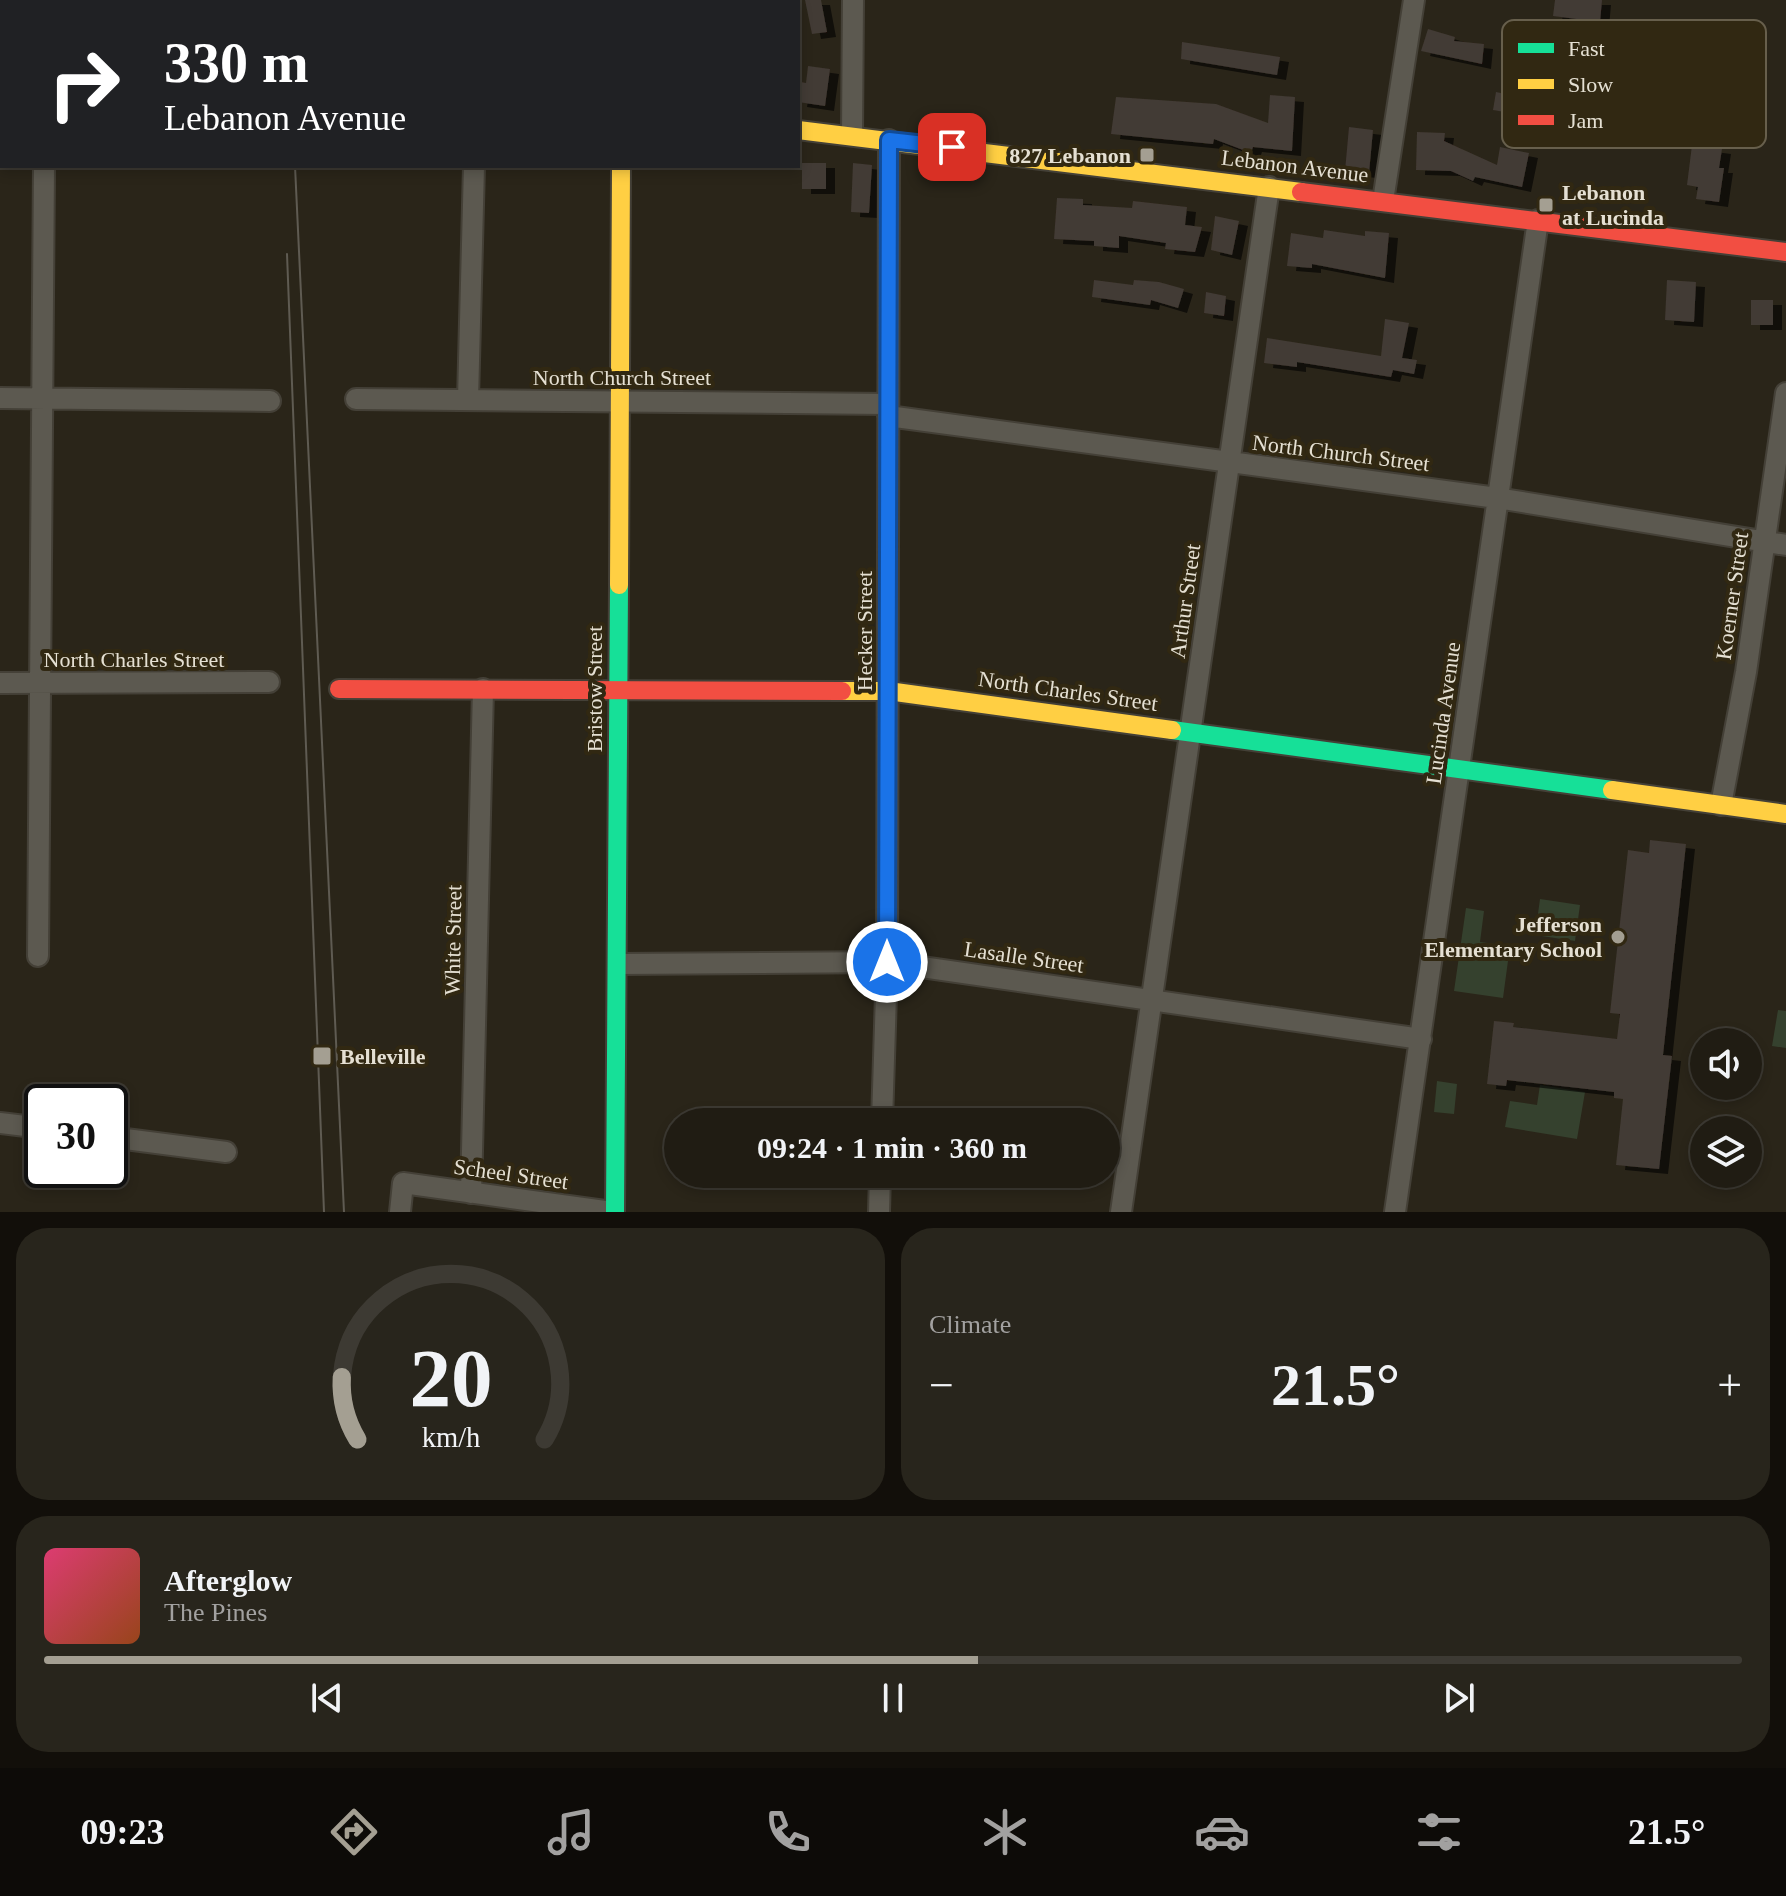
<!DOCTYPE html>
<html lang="en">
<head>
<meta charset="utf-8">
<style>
  :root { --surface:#201c13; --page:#28251c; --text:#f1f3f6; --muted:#a2a1a0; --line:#3d3a33; --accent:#a49f92 }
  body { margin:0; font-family:"Times New Roman",serif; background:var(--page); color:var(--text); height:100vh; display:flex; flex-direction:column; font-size:30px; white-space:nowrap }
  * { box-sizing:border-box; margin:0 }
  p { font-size:26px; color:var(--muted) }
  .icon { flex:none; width:44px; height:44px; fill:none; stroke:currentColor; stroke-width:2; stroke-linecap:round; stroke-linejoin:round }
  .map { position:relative; height:1212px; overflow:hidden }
  .sheet { display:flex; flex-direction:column; gap:16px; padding:16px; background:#120f0a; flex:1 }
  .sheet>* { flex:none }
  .guide { position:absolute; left:0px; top:0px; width:800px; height:168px; box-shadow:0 4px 12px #0003,0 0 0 2px var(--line); background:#202124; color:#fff; overflow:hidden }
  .fabs { position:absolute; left:1690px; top:1028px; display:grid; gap:16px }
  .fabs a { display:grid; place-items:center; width:72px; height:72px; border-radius:50%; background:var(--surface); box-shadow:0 4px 12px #0003,0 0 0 2px var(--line); font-size:40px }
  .speed { position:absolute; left:24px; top:1084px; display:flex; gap:16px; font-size:40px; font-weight:700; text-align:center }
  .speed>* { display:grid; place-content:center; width:104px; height:104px; border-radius:50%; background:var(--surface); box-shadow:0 4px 12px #0003,0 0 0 2px var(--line); line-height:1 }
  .speed .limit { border:4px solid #111; border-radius:12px; background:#fff; color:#111 }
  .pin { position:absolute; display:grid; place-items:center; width:68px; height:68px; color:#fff; margin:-34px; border-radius:16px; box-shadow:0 4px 12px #0006 }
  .me { position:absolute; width:88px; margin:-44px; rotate:0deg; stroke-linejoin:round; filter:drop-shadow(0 0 6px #0008) }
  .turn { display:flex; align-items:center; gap:28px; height:168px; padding:0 32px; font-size:36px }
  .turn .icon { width:104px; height:104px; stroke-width:2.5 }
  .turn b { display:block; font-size:56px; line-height:68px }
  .big { font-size:60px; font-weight:800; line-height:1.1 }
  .sheet .widget { flex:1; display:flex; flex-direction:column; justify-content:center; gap:12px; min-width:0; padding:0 28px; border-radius:32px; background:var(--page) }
  .sheet .dial { align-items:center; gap:0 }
  .dial svg { height:208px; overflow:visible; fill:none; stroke:var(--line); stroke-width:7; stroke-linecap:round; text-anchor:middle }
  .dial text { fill:var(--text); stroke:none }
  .song { display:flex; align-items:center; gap:24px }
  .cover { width:96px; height:96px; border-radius:12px; background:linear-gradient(135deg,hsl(340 70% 55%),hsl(20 70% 35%)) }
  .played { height:8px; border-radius:4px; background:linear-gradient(90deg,var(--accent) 55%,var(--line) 55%) }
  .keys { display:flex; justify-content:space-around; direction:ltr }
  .heat { display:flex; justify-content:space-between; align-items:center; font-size:44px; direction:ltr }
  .sheet .tiles { flex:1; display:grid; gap:16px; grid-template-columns:1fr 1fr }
  .widget:last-child { grid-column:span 2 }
  .trip { position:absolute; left:664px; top:1108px; width:456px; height:80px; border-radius:40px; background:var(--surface); box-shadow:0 4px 12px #0003,0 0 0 2px var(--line); font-weight:800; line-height:80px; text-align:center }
  .dock { display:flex; height:128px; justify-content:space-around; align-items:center; background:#0d0b08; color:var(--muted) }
  .dock .icon { width:56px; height:56px }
  .dock .on { color:var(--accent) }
  .dock b { font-size:36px; color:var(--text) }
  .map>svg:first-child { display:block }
  .green { fill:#35412e }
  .building { fill:#423a34; filter:url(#shadow) }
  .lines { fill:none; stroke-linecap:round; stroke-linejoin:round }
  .street-casing { stroke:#444037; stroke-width:24 }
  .fast-casing { stroke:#444037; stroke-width:22 }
  .slow-casing { stroke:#444037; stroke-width:22 }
  .jam-casing { stroke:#444037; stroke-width:22 }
  .street { stroke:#5c5950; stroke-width:20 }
  .fast { stroke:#16e098; stroke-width:18 }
  .slow { stroke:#ffcf43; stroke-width:18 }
  .jam { stroke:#f24e42; stroke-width:18 }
  .tram { stroke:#5f5b52; stroke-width:2 }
  .route-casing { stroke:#114b97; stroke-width:20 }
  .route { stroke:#1a73e8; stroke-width:14 }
  .poi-dot { fill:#a49f92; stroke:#312812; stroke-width:3 }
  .labels { text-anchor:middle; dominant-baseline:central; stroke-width:8; stroke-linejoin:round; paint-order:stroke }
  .poi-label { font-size:22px; font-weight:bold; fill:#e5e0d3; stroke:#312812; text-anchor:end }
  .street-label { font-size:22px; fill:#e5e0d3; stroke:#312812 }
  .key { fill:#312812; stroke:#675f4c; stroke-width:2 }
  .key-label { font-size:22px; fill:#e5e0d3 }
</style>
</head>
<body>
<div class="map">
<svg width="1786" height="1212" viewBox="0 0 1786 1212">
  <defs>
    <filter id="shadow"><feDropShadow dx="9" dy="5" stdDeviation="0" flood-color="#0009"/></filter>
  </defs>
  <rect width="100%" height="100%" fill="#2a2519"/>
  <path class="green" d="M1540 899 1580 905 1575 941 1535 935Z
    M1466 908 1484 911 1480 942 1510 946 1503 998 1454 991Z
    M1778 1010 1786 1011V1048L1772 1046Z
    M1437 1081 1457 1084 1454 1114 1434 1112Z
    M1540 1085 1585 1092 1577 1139 1505 1127 1510 1101 1537 1105Z"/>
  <path class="building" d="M805 0H821L827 32 812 34Z
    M1555 0H1602L1600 22 1553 16Z
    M1428 29 1455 37 1454 41 1484 44 1482 64 1421 51Z
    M1182 42 1280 57 1277 75 1181 59Z
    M808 66 830 69 825 106 798 102 801 82 806 83Z
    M1496 92 1515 96 1511 113 1493 110Z
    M1270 95 1295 97 1292 151 1253 147 1251 153 1214 139 1213 144 1111 134 1116 97 1216 104 1268 123Z
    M1349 127 1373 130 1369 173 1345 171Z
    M1417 132 1445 133 1444 141 1497 165 1500 147 1529 153 1522 187 1475 177 1473 181 1451 171 1416 170Z
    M1692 145 1722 149 1719 168H1724L1719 202 1696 199 1698 187 1687 185Z
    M802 163H826V189H802Z
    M853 163 872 165 869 213 851 212Z
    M1057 198 1083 199V205L1132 208 1133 201 1187 207 1185 225 1202 227 1195 252 1165 249 1166 243 1119 236V248L1094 246V241L1054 239Z
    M1215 216 1239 221 1232 255 1211 250Z
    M1324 230 1365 236V231L1389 233 1385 278 1312 264V268L1287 266 1291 233 1323 238Z
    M1094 280 1133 285 1134 280 1159 282 1184 289 1178 308 1151 300 1150 305 1092 297Z
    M1667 280 1696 282 1694 322 1665 320Z
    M1206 292 1226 296 1224 316 1204 313Z
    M1751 300H1773V325H1751Z
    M1385 319 1409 323 1402 358 1417 360 1414 374 1393 370 1391 377 1297 362V367L1264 363 1267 338 1381 356Z
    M1650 840 1686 844 1663 1055 1672 1056 1659 1169 1616 1165 1623 1099 1614 1098V1092L1507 1080 1506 1086 1487 1084 1494 1021 1514 1023 1513 1027 1617 1039 1620 1014 1610 1013 1628 850 1649 853Z"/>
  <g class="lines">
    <g class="street-casing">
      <path id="street" d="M49 2 50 0
        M466 2 467 0
        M852 135 853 0
        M1383 201 1414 0
        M0 398 270 401
        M356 399 887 404
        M468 400 474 166
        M888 416 1497 498 1786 545
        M0 683 269 682
        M1721 805 1746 672 1786 393
        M38 956 44 166
        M618 964 887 962 1421 1039
        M882 1122 887 962 889 140
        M0 1123 42 1128
        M110 1137 226 1152
        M471 1193 483 689
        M400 1212 403 1183 612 1212
        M879 1212 880 1174
        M1121 1212 1269 187
        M1395 1212 1538 220"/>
    </g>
    <g class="fast-casing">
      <path id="fast" d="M0 105H2
        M1172 730 1612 790
        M615 1212 619 585"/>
    </g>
    <g class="slow-casing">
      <path id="slow" d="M798 130 1301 192
        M619 585 621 166
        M842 691H888L1172 730
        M1612 790 1786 814"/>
    </g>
    <g class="jam-casing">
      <path id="jam" d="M1301 192 1786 252
        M339 689 842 691"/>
    </g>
    <use href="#street" class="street"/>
    <use href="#fast" class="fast"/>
    <use href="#slow" class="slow"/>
    <use href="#jam" class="jam"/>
    <path class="tram" d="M280 0V2
      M292 0V2
      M295 166 344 1212
      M287 254 324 1212"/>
  </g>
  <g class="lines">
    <g class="route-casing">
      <path id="route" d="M887 962 889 140 952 147"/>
    </g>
    <use href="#route" class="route"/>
  </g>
  <g class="poi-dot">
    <rect x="1139" y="147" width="16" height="16" rx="4"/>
    <rect x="1538" y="197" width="16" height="16" rx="4"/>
    <circle cx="1618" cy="937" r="8"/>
    <rect x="312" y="1046" width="20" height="20" rx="4"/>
  </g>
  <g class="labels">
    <g class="poi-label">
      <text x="1131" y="155">827 Lebanon</text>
      <text x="1562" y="192" text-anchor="start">Lebanon<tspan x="1562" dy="25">at Lucinda</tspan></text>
      <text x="1602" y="924">Jefferson<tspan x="1602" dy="25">Elementary School</tspan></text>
      <text x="340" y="1056" text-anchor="start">Belleville</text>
    </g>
    <g class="street-label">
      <text transform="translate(1295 166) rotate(7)">Lebanon Avenue</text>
      <text x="622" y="377">North Church Street</text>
      <text transform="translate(1341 453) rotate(7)">North Church Street</text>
      <text transform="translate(1732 596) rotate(-82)">Koerner Street</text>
      <text transform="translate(1185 601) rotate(-82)">Arthur Street</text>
      <text transform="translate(864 631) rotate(-90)">Hecker Street</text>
      <text x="134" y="659">North Charles Street</text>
      <text transform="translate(594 689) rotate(-90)">Bristow Street</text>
      <text transform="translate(1068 691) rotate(8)">North Charles Street</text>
      <text transform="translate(1443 713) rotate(-82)">Lucinda Avenue</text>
      <text transform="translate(453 940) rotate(-89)">White Street</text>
      <text transform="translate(1024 957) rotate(8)">Lasalle Street</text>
      <text transform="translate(511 1174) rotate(8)">Scheel Street</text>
    </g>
  </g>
  <rect x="1502" y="20" width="264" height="128" rx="12" class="key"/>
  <rect x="1518" y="43" width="36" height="10" fill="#16e098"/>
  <rect x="1518" y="79" width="36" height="10" fill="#ffcf43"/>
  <rect x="1518" y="115" width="36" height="10" fill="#f24e42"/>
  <g class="key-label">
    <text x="1568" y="56">Fast</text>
    <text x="1568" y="92">Slow</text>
    <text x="1568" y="128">Jam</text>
  </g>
</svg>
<div class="fabs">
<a><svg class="icon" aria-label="sound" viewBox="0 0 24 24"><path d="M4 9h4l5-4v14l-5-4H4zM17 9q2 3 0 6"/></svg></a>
<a><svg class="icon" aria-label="layers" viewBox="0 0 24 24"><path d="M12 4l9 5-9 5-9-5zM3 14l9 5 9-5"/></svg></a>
</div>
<div class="speed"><div class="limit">30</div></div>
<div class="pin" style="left:952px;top:147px;background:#d93025"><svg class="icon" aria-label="arrive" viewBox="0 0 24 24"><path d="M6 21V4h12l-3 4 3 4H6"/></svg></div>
<svg class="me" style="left:887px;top:962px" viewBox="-20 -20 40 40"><circle r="17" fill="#1a73e8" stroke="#fff" stroke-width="3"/><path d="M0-11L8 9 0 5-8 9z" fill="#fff"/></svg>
<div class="trip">09:24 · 1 min · 360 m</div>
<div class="guide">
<div class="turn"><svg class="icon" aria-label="right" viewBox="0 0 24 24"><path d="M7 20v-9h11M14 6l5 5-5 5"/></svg><div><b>330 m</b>Lebanon Avenue</div></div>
</div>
</div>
<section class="sheet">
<div class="tiles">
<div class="widget dial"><svg viewBox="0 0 100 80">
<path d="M14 69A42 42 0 1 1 86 69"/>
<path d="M14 69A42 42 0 0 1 8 45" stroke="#a49f92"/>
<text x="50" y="56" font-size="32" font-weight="700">20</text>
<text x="50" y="72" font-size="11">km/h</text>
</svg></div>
<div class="widget"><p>Climate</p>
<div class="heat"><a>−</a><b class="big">21.5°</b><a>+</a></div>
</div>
<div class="widget">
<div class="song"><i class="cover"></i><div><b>Afterglow</b><p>The Pines</p></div></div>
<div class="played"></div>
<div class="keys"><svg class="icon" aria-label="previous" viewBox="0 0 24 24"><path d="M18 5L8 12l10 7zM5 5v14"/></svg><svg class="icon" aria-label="pause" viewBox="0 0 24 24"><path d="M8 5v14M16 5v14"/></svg><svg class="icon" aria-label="next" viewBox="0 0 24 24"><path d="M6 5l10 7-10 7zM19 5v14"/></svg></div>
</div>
</div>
</section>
<nav class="dock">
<b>09:23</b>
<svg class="icon on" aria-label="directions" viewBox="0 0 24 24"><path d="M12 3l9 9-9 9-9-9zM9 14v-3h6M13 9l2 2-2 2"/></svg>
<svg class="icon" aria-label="music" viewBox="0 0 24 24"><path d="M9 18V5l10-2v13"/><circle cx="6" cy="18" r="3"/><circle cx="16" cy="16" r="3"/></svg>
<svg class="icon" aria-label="phone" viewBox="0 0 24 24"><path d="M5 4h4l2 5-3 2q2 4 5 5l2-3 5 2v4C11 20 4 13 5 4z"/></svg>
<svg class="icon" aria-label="climate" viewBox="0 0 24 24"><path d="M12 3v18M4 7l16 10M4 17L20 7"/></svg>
<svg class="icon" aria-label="car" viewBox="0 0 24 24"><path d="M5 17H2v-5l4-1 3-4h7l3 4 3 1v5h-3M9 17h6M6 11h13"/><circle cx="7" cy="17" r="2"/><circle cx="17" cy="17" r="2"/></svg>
<svg class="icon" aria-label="filters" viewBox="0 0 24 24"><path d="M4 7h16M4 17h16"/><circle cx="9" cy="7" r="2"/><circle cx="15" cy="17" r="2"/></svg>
<b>21.5°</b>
</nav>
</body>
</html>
